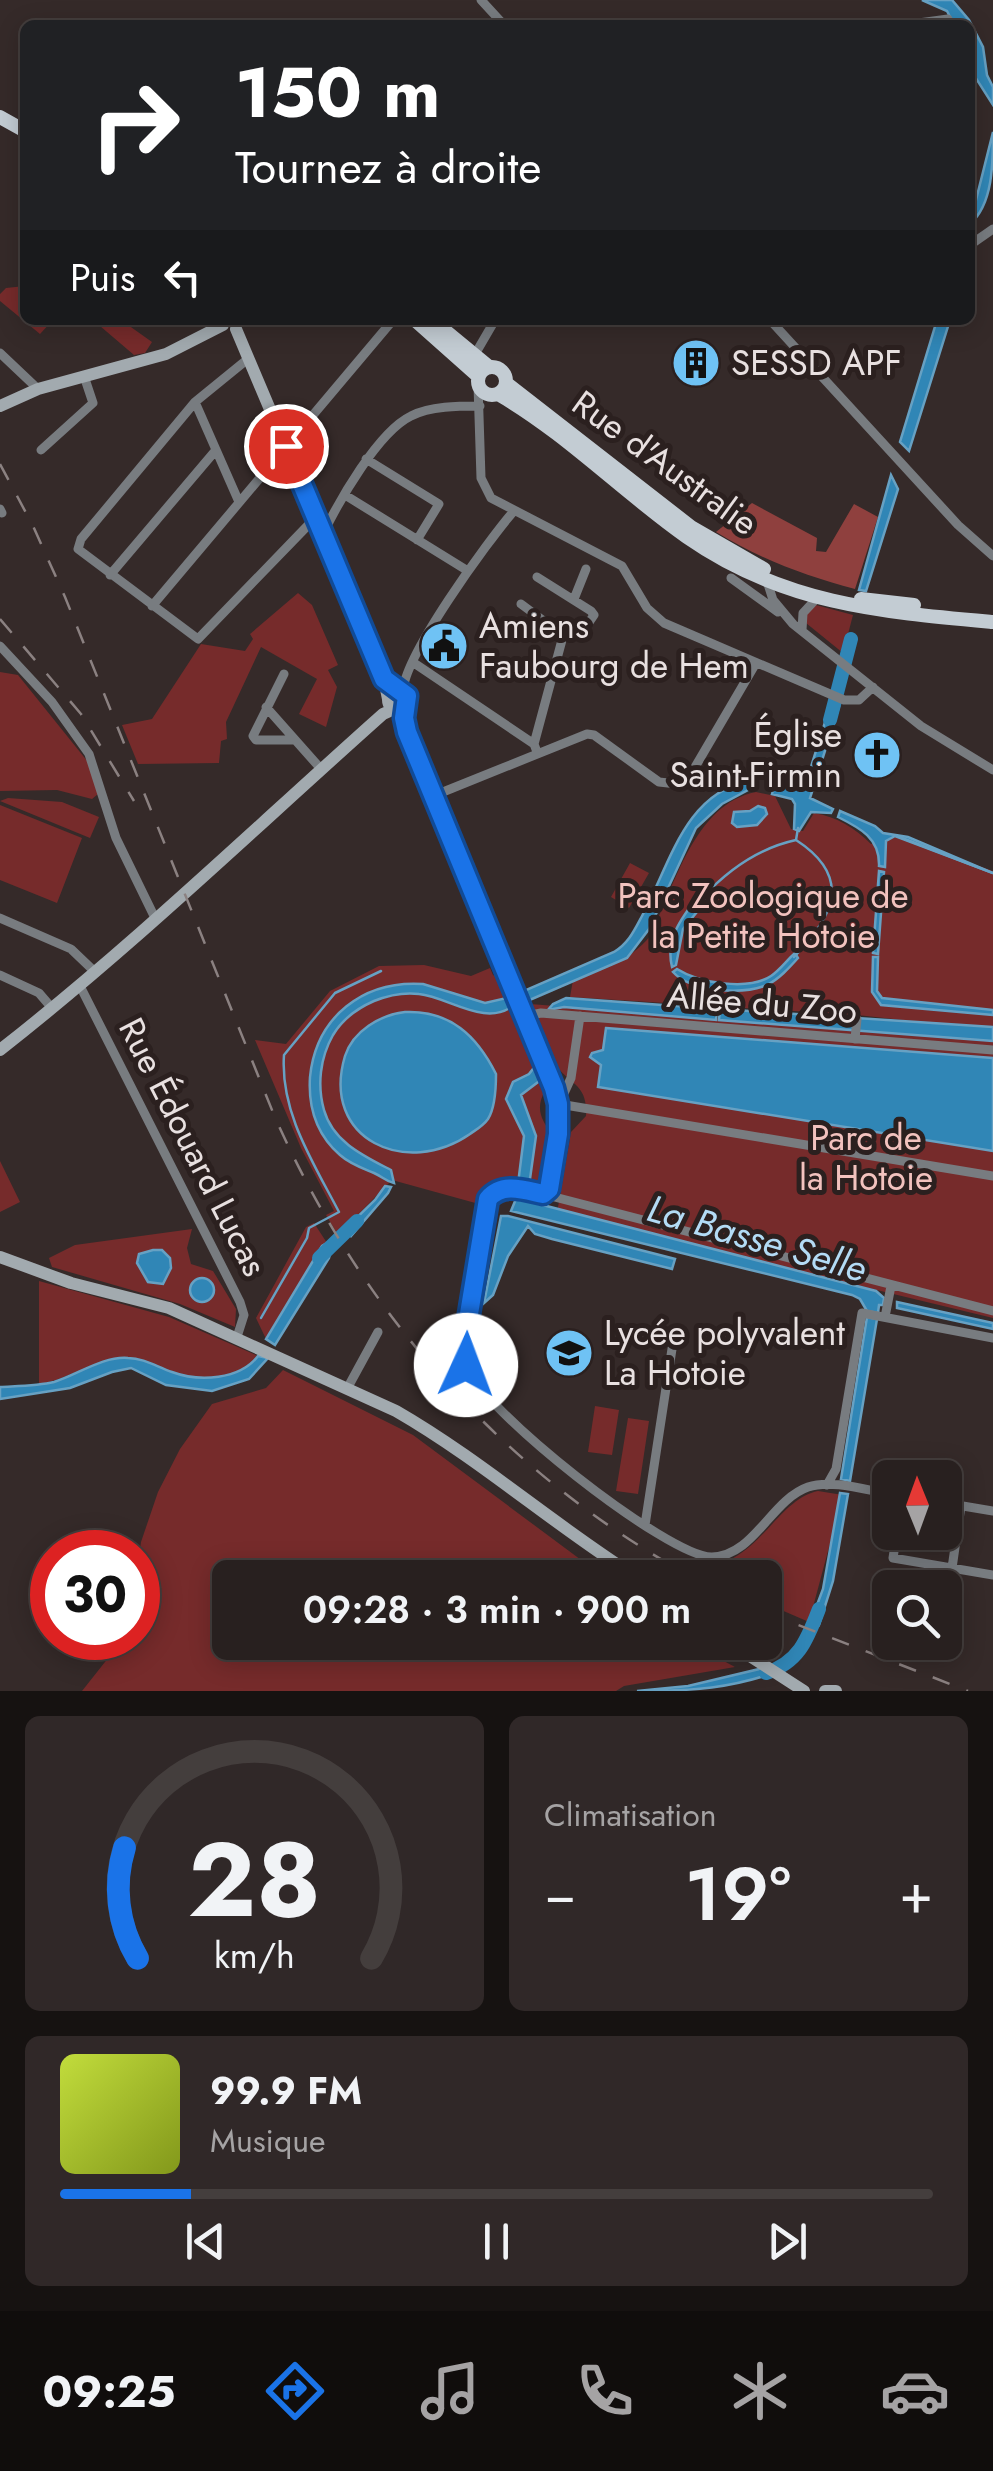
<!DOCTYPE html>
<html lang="fr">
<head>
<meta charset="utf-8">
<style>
  :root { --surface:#28201f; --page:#302828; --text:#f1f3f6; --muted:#a5a3a4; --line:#443e3d; --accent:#1a73e8 }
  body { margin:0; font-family:Jost,sans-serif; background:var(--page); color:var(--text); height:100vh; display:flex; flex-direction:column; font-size:38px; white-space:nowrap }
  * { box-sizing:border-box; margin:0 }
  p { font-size:32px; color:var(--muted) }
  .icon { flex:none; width:55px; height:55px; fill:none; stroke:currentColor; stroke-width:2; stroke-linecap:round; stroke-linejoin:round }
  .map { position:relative; height:1691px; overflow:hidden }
  .panel { display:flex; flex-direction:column; gap:25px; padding:25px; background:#161211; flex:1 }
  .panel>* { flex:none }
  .guide { position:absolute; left:20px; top:20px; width:955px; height:305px; border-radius:15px; box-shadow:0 5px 25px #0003,0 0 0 2px var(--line); background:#202124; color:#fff; overflow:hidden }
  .needle { width:65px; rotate:359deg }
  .controls { position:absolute; left:872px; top:1460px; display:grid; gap:20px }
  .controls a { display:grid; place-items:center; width:90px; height:90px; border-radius:15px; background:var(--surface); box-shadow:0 5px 25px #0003,0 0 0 2px var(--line); font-size:50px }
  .speed { position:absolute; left:30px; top:1530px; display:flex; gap:20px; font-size:50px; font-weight:700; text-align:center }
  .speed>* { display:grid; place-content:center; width:130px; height:130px; border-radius:50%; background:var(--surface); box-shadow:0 5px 25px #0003,0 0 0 2px var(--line); line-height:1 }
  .speed .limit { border:15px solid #d22; background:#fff; color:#111 }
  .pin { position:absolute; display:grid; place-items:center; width:85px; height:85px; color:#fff; margin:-42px; border:5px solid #fff; border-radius:50%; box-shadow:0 2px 10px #0007 }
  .me { position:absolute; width:110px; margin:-55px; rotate:2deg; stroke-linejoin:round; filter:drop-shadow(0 0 8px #0008) }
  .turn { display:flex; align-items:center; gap:35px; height:210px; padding:0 50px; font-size:45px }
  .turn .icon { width:130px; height:130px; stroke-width:2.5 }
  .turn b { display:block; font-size:70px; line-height:85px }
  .then { display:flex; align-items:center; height:95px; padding:0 50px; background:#0003; gap:20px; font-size:38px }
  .big { font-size:75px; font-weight:600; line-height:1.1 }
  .panel .card { flex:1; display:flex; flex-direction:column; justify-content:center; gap:15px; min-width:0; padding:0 35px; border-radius:15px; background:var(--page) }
  .panel .dial { align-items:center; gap:0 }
  .dial svg { height:260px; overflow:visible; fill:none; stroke:var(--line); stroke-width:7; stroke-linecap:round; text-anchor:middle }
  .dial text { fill:var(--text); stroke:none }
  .song { display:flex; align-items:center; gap:30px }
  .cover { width:120px; height:120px; border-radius:15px; background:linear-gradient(135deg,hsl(70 70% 55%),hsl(70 70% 35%)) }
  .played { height:10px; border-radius:5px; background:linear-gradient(90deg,var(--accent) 15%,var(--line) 15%) }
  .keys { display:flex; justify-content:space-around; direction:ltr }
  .heat { display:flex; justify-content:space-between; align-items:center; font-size:55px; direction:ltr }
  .panel .tiles { flex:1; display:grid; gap:25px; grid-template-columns:1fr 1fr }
  .card:last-child { grid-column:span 2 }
  .trip { position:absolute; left:212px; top:1560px; width:570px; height:100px; border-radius:15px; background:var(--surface); box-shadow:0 5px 25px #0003,0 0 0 2px var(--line); font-weight:600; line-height:100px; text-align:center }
  .tab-bar { display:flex; height:160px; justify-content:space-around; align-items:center; background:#100d0c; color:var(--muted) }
  .tab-bar .icon { width:70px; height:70px }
  .tab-bar .selected { color:var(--accent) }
  .tab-bar b { font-size:45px; color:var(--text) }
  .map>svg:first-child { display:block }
  .green { fill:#762b2b }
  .forest { fill:#8f403e }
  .water { fill:#3086b6; stroke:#67a1c3; stroke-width:2.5 }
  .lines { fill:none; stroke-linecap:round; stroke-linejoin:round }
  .stream { stroke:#67a1c3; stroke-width:2.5 }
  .river { stroke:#3086b6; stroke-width:14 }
  .street { stroke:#787c80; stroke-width:9 }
  .secondary { stroke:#a2aaaf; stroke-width:12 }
  .primary { stroke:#c3ccd3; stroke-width:14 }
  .rail { stroke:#8b8181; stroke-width:2.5; stroke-dasharray:18 18; stroke-linecap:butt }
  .route-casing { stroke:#114b97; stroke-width:25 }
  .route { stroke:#1a73e8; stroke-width:18 }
  .labels { text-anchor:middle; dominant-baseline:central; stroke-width:10; stroke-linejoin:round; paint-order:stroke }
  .poi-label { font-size:35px; fill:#e8e0e0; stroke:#2b201f; text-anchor:start }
  .street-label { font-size:35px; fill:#e8e0e0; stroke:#2b201f }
  .park-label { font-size:35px; fill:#f2c2be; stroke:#2b201f }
  .water-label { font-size:38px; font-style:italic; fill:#b3dbf5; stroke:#2b201f }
</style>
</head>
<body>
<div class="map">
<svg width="993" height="1691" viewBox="0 0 993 1691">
  <rect width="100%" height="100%" fill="#352a29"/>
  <path class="green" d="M25 286V320H53L40 334 0 301V294L6 288Z
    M93 320H121L152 342 145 353 134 355Z
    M298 593 312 605 338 665 328 670 337 687 326 727 299 714 317 679 261 647 226 722 227 739 221 741 219 763 138 764 122 725 152 719 201 644 245 651 253 639 250 634Z
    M816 605 853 615 843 653 806 623 807 611Z
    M0 672 18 675 88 762 98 794 92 799 57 790 0 791Z
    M756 792 775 796 791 829 803 831 814 813C837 817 855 828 871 844L894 835 993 871V1030L857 1015 570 997 573 980C602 967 630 962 650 936 675 886 694 804 756 792Z
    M8 798 62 802 99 817 90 838 0 801Z
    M0 805 82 838 57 903 0 880Z
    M630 863 649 873 629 908 611 897Z
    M424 965 471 976 490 968 493 975 502 979 546 1089C535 1107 540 1119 553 1135L546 1179 535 1187C508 1182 491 1175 479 1204L392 1180 338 1235 326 1215 334 1211 301 1148 255 1040 286 1044 330 991 379 966Z
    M530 1004 993 1040V1318L557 1213 571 1132 586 1116C588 1083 569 1085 555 1064 544 1047 538 1023 530 1004Z
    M0 1161 20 1202 0 1212Z
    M314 1223 327 1243 322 1246 266 1339 256 1318 306 1227Z
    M192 1229 187 1248 191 1264 213 1271 236 1309 235 1327 180 1304 52 1267 49 1258 75 1245Z
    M39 1281 169 1317 258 1356C240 1379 204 1381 177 1374 167 1372 158 1364 148 1362 136 1360 120 1362 108 1363 84 1365 63 1381 39 1384Z
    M283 1370 413 1435 604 1577 230 1578V1642H688L735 1667 624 1686 616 1691H82L124 1638H138V1564L141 1542 158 1492 180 1449 212 1404 266 1388Z
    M595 1406 619 1410 612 1455 588 1452Z
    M628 1418 649 1421 638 1494 616 1491Z
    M818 1491 843 1495 809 1622 765 1603V1578L708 1577 699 1574 703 1567C759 1563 777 1499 818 1491Z"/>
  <path class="forest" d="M752 503 817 538 816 551 826 552 854 504 878 517 855 589C806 576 760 559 716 532Z"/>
  <path class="water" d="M922 0H952L969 20 983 47 987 75 993 87V105L970 69V25H954L947 11Z
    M993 132C993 164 993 204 970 224Z
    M937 320H950L909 451 900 442Z
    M891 475 898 489 866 591 859 590Z
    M831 703 839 707 810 798 833 809 831 813 811 812 799 831 794 829 795 804 792 799 772 794 775 784 795 786 810 770Z
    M748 781V790L722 804 696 828 649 929 627 958 525 1002 522 993 526 990 614 952C628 944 634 931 642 916 669 867 684 794 748 781Z
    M758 806 765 808 767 814 757 825 737 827 732 823 734 812 750 811Z
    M840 811 875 826 883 833 908 837 993 873 895 836 886 841 885 867 879 866C880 838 860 828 838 817Z
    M879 871 884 872 878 954 873 953Z
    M699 895 706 901 683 929 676 965 672 967C665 939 682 917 699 895Z
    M795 953 798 958C789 968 779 979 767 985 742 995 691 992 673 972L677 969C699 983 748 991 771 976 780 970 787 960 795 953Z
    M873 957H878L877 991 882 998 993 1010V1015L881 1005 872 992Z
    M423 984 485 1003 511 997 514 1005C486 1028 449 997 419 994 403 992 389 995 374 1001 358 1008 342 1020 333 1035 320 1058 317 1085 324 1110 333 1142 364 1156 391 1170L394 1183C385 1181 383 1177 374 1173 362 1168 350 1164 340 1155 317 1135 308 1108 310 1077 316 1017 363 980 423 984Z
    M566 998 717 1009 716 1020 564 1007 548 1010 553 1004Z
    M720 1009 993 1027V1041L719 1020Z
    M405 1012C450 1010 477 1036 496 1074 496 1087 495 1108 488 1119 483 1126 477 1129 470 1134 407 1178 320 1140 345 1056 353 1031 380 1015 405 1012Z
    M606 1028 993 1058V1151L598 1087 601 1065 590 1057 592 1053 603 1050Z
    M536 1065 542 1079 521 1095 536 1136 529 1186 518 1184 524 1136 506 1099 513 1082 529 1074Z
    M385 1186 391 1187 388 1193 351 1236 345 1229 375 1200Z
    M518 1194 535 1203 876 1291 884 1298 883 1305H879L878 1313 867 1311 860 1299 852 1295 511 1211Z
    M501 1216H508L675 1259 672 1269 552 1239 535 1234 528 1226 508 1256 493 1295 484 1303Z
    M327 1243 331 1250 329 1258 275 1345 266 1339 322 1246Z
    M153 1250H162L170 1258 171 1268 163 1284 148 1282 137 1263 139 1254Z
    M190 1290a12 12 0 1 1 24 0a12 12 0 1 1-24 0Z
    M897 1302 993 1323V1329L897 1308Z
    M867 1317 877 1319 850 1481 841 1479Z
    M258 1356 268 1358 249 1379 212 1391 166 1385 131 1368 112 1372 70 1388 0 1399V1387C17 1386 37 1386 54 1382 77 1375 103 1356 128 1358 144 1358 157 1367 172 1372 199 1382 240 1380 258 1356Z
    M840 1493 848 1494 833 1581 819 1625 811 1621 823 1589Z
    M776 1665 785 1669C732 1689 692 1691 637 1691L688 1686Z"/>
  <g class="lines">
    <path class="stream" d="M897 836 993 873
      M703 897C728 870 759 848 796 840
      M794 957C834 916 853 877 796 840L798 828
      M261 1318 307 1238 309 1228 339 1212C313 1162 280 1112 284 1055L335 993 381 971"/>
    <path class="river" d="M830 720 851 639
      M319 1258 357 1221
      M766 1673C799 1662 807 1640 819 1609"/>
    <path class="street" d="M481 0 504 25
      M904 25 948 19
      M970 245 993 229
      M770 320 958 525 993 556
      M0 353 38 389
      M474 356 495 320
      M249 358 195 402 81 539 78 549 198 639 316 517
      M478 385 481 478 491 498 622 566 647 608 664 623 844 700H859L873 687
      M195 402 239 502
      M41 450 93 403 84 376
      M366 459 439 504 417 540
      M345 495 468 571
      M0 509 2 513
      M323 534C339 501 378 432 411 416 430 406 459 406 480 406
      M110 575 216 450
      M537 577 591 611 594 615 579 637
      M731 578 778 612
      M767 581 773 600 793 624 921 726 993 770
      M574 599 586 569
      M521 604 560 633 562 640 534 744 537 752
      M152 606 393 320
      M802 630 803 613 817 598
      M0 646 52 702 89 754 116 838 155 918
      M414 663 534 744
      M284 674 253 736 256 740H295
      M403 692C403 657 488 541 513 512
      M405 706 407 732 554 1087C560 1112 563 1177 543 1194
      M266 707 321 769
      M433 796 587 734 594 735 659 782 677 784 691 774 756 663
      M0 918 71 949 94 971
      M0 975 39 993 51 1007
      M79 984 240 1302 244 1315 237 1337
      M526 1016 541 1013 993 1050
      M580 1016 571 1078 559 1104 993 1176
      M855 1039 857 1019
      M885 1317 891 1286
      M348 1387 378 1332
      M827 1485 836 1469 862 1313 993 1338
      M890 1494C866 1490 831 1479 808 1487 771 1500 754 1556 712 1557 669 1558 475 1405 466 1364 459 1331 480 1234 489 1199 502 1182 524 1190 543 1194L993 1311
      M945 1503 993 1511
      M645 1525 674 1336
      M897 1532 893 1558 993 1575
      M952 1568 961 1506"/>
    <path class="secondary" d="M236 329 384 679 388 699
      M0 406 38 389 166 354 223 325
      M388 700a10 10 0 1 1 20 0a10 10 0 1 1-20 0Z
      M0 1050C134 945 256 827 383 714L394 709
      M0 1257 71 1283 169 1308 396 1411C481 1460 555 1526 638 1578
      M728 1642 804 1691
      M825 1691H836"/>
    <path class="primary" d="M0 117 25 131
      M415 320 478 376
      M432 320 489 367
      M478 381a14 14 0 1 1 28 0a14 14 0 1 1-28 0Z
      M506 383 691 527 764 569
      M498 394C566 433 623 492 687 537 783 604 880 612 993 622
      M861 599 914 605"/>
    <path class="rail" d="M0 464 33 526 65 597 274 1115C361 1312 503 1474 694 1578
      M0 619 81 714 134 801
      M765 1612 968 1691"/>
  </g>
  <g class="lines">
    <g class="route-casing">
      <path id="route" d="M286 446 384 679 407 696 404 718 407 732 554 1088 558 1104V1134L549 1189 543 1194C524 1190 502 1182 488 1199L466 1332V1365"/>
    </g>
    <use href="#route" class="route"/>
  </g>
  <defs>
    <g id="building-disc" transform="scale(2.5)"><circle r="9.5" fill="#6fc2f4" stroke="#2b201f"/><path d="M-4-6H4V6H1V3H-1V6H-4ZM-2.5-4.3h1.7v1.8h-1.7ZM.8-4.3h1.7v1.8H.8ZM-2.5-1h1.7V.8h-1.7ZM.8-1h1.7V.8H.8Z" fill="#111"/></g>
    <g id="civic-disc" transform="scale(2.5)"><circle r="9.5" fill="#6fc2f4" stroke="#2b201f"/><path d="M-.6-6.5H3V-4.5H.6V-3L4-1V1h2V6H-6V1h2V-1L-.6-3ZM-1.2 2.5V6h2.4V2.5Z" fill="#111"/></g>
    <g id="church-disc" transform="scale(2.5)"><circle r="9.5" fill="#6fc2f4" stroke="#2b201f"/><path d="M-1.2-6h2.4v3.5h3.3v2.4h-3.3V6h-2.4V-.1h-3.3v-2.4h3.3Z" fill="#111"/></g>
    <g id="school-disc" transform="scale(2.5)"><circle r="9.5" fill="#6fc2f4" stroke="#2b201f"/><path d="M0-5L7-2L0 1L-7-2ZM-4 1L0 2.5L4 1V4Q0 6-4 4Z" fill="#111"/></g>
  </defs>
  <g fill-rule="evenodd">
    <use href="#building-disc" x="696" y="363"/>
    <use href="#civic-disc" x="444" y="646"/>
    <use href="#church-disc" x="877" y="755"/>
    <use href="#school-disc" x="569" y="1353"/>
  </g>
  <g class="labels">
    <g class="poi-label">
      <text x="731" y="363">SESSD APF</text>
      <text x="479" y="626">Amiens<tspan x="479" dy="40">Faubourg de Hem</tspan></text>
      <text x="842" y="735" text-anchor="end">Église<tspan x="842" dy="40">Saint-Firmin</tspan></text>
      <text x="604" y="1333">Lycée polyvalent<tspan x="604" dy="40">La Hotoie</tspan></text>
    </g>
    <g class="street-label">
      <text transform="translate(665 463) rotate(36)">Rue d'Australie</text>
      <text transform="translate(762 1003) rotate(5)">Allée du Zoo</text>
      <text transform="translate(193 1147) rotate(63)">Rue Édouard Lucas</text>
    </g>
    <g class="park-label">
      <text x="763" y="896">Parc Zoologique de<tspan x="763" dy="40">la Petite Hotoie</tspan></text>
      <text x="866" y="1138">Parc de<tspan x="866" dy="40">la Hotoie</tspan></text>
    </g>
    <g class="water-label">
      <text transform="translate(757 1238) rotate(16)">La Basse Selle</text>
    </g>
  </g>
</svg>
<div class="controls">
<a><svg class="needle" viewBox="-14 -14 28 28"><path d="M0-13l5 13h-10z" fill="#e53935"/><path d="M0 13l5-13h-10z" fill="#a5a3a4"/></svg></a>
<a><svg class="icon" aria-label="search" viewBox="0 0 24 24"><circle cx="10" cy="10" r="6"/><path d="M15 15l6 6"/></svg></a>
</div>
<div class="speed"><div class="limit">30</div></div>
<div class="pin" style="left:286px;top:446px;background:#d93025"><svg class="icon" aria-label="arrive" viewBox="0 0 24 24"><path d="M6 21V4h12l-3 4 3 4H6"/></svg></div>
<svg class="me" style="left:466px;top:1365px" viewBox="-20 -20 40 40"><circle r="19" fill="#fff"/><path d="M0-13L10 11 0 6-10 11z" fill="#1a73e8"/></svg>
<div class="trip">09:28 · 3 min · 900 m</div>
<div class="guide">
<div class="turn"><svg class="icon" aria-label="right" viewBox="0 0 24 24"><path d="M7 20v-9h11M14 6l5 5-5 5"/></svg><div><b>150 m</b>Tournez à droite</div></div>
<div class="then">Puis<svg class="icon" aria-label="left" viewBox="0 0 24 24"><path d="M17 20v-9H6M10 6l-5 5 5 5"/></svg></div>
</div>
</div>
<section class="panel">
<div class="tiles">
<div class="card dial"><svg viewBox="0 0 100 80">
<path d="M14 69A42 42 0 1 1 86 69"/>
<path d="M14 69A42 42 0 0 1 10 35" stroke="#1a73e8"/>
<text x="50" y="56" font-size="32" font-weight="700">28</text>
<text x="50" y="72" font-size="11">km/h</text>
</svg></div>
<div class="card"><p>Climatisation</p>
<div class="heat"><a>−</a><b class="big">19°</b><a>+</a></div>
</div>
<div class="card">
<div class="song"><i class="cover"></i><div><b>99.9 FM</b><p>Musique</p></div></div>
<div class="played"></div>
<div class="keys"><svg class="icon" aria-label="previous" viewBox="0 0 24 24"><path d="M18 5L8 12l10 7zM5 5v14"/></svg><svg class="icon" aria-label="pause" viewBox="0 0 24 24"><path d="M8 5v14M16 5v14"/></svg><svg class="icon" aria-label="next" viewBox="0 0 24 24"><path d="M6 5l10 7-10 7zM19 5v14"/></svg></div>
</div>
</div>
</section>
<nav class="tab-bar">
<b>09:25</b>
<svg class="icon selected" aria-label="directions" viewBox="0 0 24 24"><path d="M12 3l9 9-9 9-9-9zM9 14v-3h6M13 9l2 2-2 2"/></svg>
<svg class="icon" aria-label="music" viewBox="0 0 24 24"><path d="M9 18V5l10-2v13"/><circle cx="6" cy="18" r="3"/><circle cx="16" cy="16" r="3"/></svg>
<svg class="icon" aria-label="phone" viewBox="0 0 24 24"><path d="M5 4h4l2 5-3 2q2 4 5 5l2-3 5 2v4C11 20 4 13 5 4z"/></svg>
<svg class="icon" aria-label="climate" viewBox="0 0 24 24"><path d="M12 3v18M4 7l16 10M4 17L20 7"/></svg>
<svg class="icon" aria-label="car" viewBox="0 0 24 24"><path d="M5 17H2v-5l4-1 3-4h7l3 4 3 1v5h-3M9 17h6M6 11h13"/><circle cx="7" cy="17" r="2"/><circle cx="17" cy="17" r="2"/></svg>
</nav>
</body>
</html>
